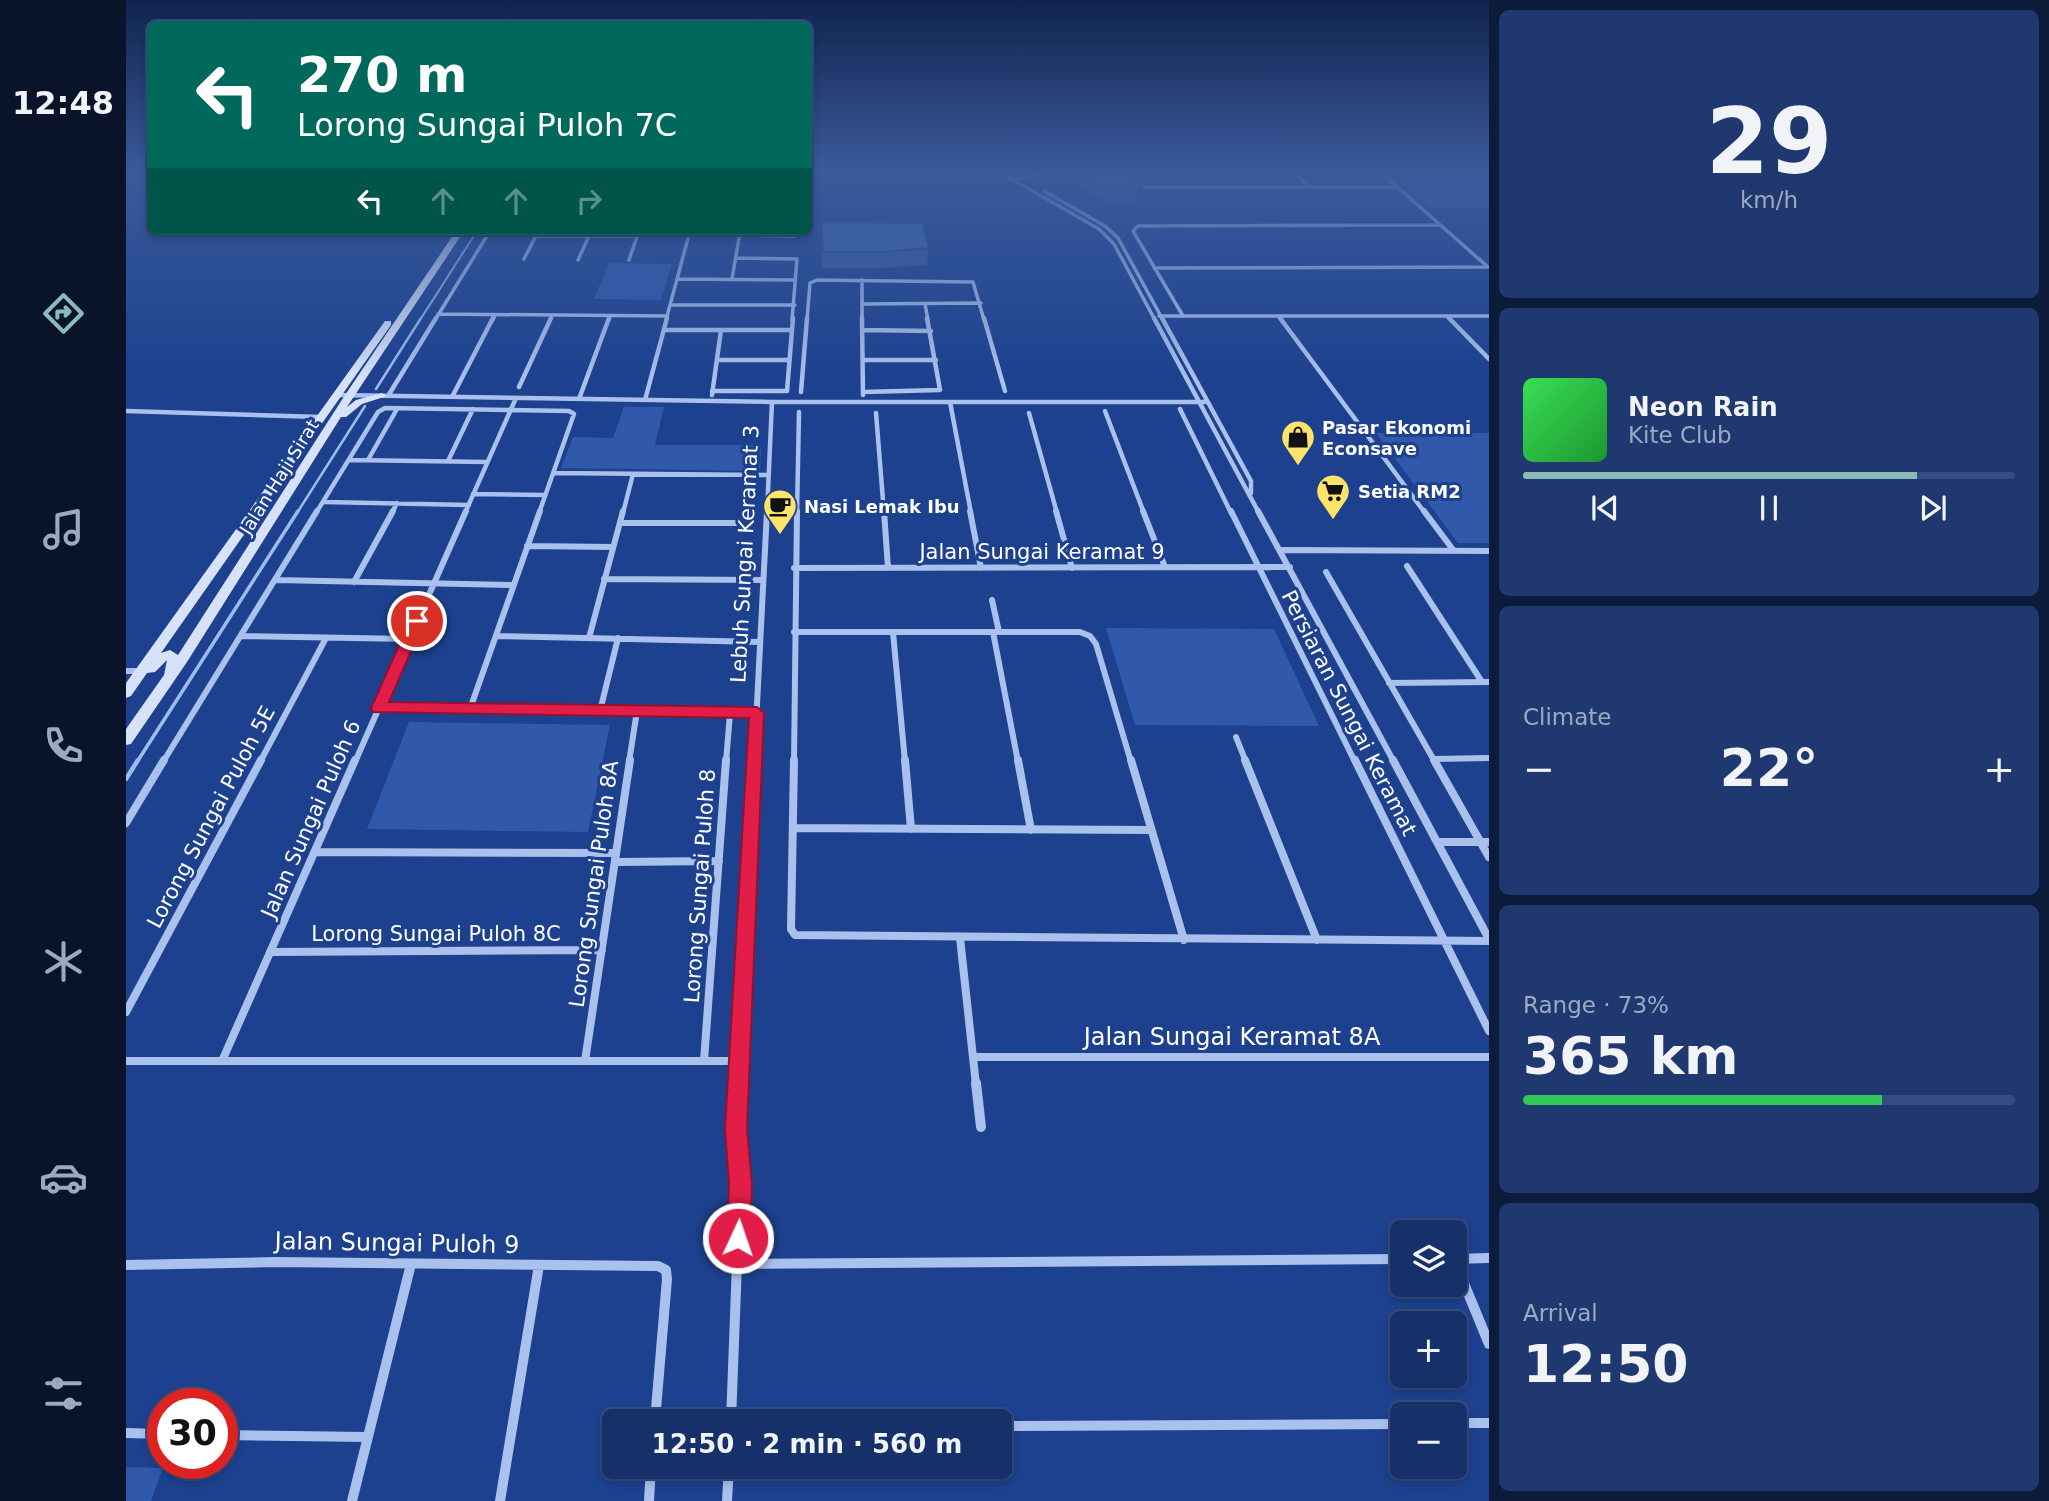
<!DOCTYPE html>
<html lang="en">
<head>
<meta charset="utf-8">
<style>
  :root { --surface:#16316a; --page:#1f3970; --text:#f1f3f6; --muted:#9ea9c1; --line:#354c7e; --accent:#8bbbb9 }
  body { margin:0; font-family:"DejaVu Sans",sans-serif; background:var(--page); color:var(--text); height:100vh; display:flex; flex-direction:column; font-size:26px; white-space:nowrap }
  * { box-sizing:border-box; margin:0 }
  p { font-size:23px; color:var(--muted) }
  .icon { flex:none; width:38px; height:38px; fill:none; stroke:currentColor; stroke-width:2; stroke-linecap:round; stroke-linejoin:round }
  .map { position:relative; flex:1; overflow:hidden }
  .details { display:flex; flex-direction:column; gap:10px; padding:10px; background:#0c1b3a; width:560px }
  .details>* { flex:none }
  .hud { position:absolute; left:21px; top:21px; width:665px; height:214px; border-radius:10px; box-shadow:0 4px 10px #0003,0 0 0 2px var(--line); background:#00695c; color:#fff; overflow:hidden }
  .tools { position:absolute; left:1264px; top:1220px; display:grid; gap:14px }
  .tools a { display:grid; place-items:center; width:77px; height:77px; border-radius:10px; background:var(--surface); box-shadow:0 4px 10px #0003,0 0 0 2px var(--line); font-size:35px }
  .speed { position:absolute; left:21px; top:1388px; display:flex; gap:14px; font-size:35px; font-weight:700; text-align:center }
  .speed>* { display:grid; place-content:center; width:91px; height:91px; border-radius:50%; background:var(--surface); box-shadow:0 4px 10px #0003,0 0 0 2px var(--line); line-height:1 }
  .speed .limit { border:10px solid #d22; background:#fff; color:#111 }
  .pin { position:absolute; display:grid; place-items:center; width:60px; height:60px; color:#fff; margin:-30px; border:4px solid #fff; border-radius:50%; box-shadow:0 2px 7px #0007 }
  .me { position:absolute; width:77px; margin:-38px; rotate:3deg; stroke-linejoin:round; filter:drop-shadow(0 0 5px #0008) }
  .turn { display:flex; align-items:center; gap:24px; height:147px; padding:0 35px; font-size:32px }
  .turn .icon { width:91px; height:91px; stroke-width:2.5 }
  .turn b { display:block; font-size:49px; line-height:60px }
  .lanes { display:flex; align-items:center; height:66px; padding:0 35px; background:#0003; justify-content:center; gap:35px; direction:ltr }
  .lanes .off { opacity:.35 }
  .big { font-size:52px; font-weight:800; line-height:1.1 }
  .details .tile { flex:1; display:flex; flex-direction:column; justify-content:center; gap:10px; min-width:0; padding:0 24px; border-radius:10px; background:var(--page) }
  .details .dial { align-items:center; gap:0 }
  .dial b { font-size:91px; line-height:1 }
  .song { display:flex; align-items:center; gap:21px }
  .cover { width:84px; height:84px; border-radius:10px; background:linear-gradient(135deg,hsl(130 70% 55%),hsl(130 70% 35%)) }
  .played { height:7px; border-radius:4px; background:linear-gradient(90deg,var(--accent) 80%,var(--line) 80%) }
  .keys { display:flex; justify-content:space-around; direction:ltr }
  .heat { display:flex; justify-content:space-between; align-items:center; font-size:38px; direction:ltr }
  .charge { height:10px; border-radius:5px; background:linear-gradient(90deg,#34c759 73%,var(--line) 0) }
  .trip { position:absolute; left:476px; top:1409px; width:410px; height:70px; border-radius:10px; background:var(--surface); box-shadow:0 4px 10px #0003,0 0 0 2px var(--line); font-weight:800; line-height:70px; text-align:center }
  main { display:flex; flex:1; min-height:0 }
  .dock { display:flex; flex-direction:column; width:126px; justify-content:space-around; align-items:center; background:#09142a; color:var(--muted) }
  .dock .icon { width:49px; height:49px }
  .dock .current { color:var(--accent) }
  .dock b { font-size:32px; color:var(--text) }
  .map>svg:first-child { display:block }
  .green { fill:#3059ab }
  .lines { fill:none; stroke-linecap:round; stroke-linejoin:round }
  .stream-far3 { stroke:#9ebaef; stroke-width:2 }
  .stream-far2 { stroke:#9ebaef; stroke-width:2.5 }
  .stream-far1 { stroke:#9ebaef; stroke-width:3.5 }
  .stream { stroke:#9ebaef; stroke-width:4.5 }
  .street-far4 { stroke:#abc1ed; stroke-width:3.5 }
  .street-far3 { stroke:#abc1ed; stroke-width:4.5 }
  .street-far2 { stroke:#abc1ed; stroke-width:6 }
  .street-far1 { stroke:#abc1ed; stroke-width:8 }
  .street { stroke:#abc1ed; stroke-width:10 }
  .secondary { fill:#d7e2f9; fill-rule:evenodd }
  .wall { fill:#38599a }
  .shaded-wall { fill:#2e487d }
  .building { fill:#4167b3; stroke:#2e487d; stroke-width:2 }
  .route { fill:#e11d48; stroke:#92132f; stroke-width:2 }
  .labels { text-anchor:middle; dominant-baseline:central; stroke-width:6; stroke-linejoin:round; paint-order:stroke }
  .far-poi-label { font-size:18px; font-weight:bold; fill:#fff; stroke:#1d418e; text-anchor:start }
  .far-street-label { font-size:18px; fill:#fff; stroke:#1d418e }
  .street-label { font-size:21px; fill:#fff; stroke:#1d418e }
  .near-street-label { font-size:24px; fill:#fff; stroke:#1d418e }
</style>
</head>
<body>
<main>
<nav class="dock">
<b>12:48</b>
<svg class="icon current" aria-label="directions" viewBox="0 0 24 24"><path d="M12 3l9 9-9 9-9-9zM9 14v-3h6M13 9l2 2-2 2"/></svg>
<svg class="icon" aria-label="music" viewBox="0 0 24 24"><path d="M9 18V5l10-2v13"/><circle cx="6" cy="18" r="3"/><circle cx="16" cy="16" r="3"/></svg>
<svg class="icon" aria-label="phone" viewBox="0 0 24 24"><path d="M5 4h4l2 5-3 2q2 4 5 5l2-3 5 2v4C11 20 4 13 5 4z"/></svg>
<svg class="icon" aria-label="climate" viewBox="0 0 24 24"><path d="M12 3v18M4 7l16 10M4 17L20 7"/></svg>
<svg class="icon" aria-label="car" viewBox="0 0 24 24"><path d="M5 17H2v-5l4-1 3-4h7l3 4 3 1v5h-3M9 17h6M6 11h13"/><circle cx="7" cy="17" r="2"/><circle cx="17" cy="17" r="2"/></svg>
<svg class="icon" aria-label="filters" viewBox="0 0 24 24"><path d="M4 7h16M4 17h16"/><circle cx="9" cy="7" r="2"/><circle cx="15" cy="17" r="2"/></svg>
</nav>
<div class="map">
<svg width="1363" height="1501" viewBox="0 0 1363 1501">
  <rect width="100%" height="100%" fill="#1d418e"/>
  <path class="green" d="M1275 183H1363V208H1304Z
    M483 263 546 264 535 300 468 299Z
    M498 407H538L529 445H635L634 471 435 468 447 437 487 438Z
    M1250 433H1363V543H1332Z
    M980 628 1148 629 1193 726 1009 725Z
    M283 722 484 725 462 832 241 829Z
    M0 1467 37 1468 25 1501H0Z"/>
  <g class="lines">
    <path class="stream-far3" d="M294 320 351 231"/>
    <path class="stream-far2" d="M250 389 295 318
      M171 513 239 406"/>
    <path class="stream-far1" d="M11 762 172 511"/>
    <path class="stream" d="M0 779 12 760"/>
    <path class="street-far4" d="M870 170 973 229 988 244 1029 320
      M892 170 903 176
      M1166 170 1183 187
      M1252 170 1362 267
      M735 171 773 170
      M889 180 929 170
      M1010 187H1271
      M918 191 979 226 992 238 1037 320
      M614 235 669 236
      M410 236H511
      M610 258 671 259 666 320
      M398 259 412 232
      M452 260 463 236
      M503 260 513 231
      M1028 268 1362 267
      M551 279 669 280
      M606 279 614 232
      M736 280V320
      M736 304 855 303
      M799 304 802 320
      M544 305H669
      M312 314 541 316
      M1033 316H1363
      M1057 316 1007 231 1012 226 1314 225
      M1153 316 1156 320
      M1321 316 1325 320
      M309 320 364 231
      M367 320 369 315
      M424 320 426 315
      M483 320 484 316
      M540 320 564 231
      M681 320 684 283 691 280 847 282 858 320"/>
    <path class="street-far3" d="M736 318 737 395
      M858 318 879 391
      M1028 318 1133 513
      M1036 318 1125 481V493
      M1154 318 1299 513
      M1323 318 1363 359
      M538 330H666
      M737 330 805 331
      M591 360H663
      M737 360H810
      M393 387 425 318
      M586 391H661L667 318
      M675 392 681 318
      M737 392 814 390 801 318
      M210 395 646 402H1079
      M586 395 595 330
      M262 396 310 318
      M326 397 367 318
      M453 399 483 318
      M519 400 541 318
      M824 402 845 513
      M1054 409 1105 513
      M0 411 195 417
      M979 411 1018 513
      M750 413 758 513
      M903 413 931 513
      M223 460 361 462
      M242 460 271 409
      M322 461 347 409
      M427 473 642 475
      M347 494 419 495
      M199 502 343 505
      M190 513 252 412 259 408 443 411 448 414 413 513
      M266 513 271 503
      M339 513 390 398
      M497 513 507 474
      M641 513 646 402
      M671 513 673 412"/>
    <path class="street-far2" d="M758 511 762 568
      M844 511 855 568
      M930 511 946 568
      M1017 511 1039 567
      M1105 511 1229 762
      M1132 511 1268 762
      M1298 511 1328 551
      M494 523H610
      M401 546 487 547
      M1155 550 1363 551
      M1281 566 1356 682
      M668 568 1164 567
      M1200 572 1309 762
      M478 579 637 580
      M150 580 387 585
      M228 582 267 511
      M866 600 873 632
      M668 632H954L964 636 970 644 1005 762
      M767 632 779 762
      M867 632 892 762
      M115 636 283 639
      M370 636 634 642
      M463 638 497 511
      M0 671H15
      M1263 683 1363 682
      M253 708 631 713
      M344 709 414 511
      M474 711 492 638
      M1110 737 1120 762
      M1307 759 1363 758
      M37 762 191 511
      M134 762 200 638
      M229 762 340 511
      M503 762 511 711
      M600 762 604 713
      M628 762 641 511
      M668 762 671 511"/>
    <path class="street-far1" d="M668 760 665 929 669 935 1363 941
      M779 760 785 829
      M892 760 905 830
      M1005 760 1058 940
      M1119 760 1191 940
      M1229 760 1363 1031
      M1267 760 1363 939
      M1308 760 1363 857
      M0 823 38 760
      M667 828 1025 830
      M1311 842H1363
      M189 852 490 853
      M489 862 593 861
      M834 938 850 1085
      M144 952 476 950
      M0 1012 135 760
      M848 1057H1363
      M0 1061H613
      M96 1061 229 760
      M459 1061 504 760
      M578 1061 600 760
      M612 1085 628 760"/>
    <path class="street" d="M850 1083 855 1127
      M1363 1258 1328 1259 1363 1344
      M611 1264 1276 1259
      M0 1265 150 1262 532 1266 540 1270 541 1279 529 1421
      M605 1421 614 1184 610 1129 612 1083
      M1328 1423H1363
      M873 1426 1276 1424
      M0 1433 37 1434
      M96 1435 241 1437
      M226 1501 285 1264
      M374 1501 413 1265
      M523 1501 525 1466
      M601 1501 603 1466"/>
    <path class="secondary" d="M330 231H338L221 407 230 400 256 393 261 396 236 404 220 417H215L61 662 5 744 0 745V729L38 675 41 660 29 672 21 673 5 696 0 698V683L259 321H265V325L35 653 44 650 52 655 219 395Z"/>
  </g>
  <path class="wall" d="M945 170 1015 192 1007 203H986L942 182Z
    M695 222 803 248 801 265 754 268H696Z"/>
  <path class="shaded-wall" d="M1018 181 1015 192 1007 203 1010 192Z"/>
  <path class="building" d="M945 170H986L1018 181 1010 192H989Z
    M695 222 796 223 803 248 755 252H697Z"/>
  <linearGradient id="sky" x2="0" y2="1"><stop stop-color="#10244e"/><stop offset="0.45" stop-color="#3a5a9b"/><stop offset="1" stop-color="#3a5a9b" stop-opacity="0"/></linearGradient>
  <rect width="1363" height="380" fill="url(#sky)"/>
  <path class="route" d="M291 616 298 621 263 702 631 707 638 713 621 1129 626 1184 624 1238 620 1246 612 1249 604 1246 601 1238 603 1184 599 1129 623 718 247 712 245 708 284 621Z"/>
  <defs>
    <g id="shop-pin" transform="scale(1.75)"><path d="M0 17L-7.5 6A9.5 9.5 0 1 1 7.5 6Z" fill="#fce369" stroke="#1d418e"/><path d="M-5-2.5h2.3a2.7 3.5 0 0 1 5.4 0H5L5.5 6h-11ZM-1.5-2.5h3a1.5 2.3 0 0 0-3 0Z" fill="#111"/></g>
    <g id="supermarket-pin" transform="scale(1.75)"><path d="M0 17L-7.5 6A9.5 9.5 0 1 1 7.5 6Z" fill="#fce369" stroke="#1d418e"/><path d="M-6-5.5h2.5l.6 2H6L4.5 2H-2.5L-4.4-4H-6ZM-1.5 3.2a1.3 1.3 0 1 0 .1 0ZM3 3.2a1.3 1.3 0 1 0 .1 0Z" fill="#111"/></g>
    <g id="cafe-pin" transform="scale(1.75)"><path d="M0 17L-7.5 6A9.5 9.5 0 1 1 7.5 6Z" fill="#fce369" stroke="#1d418e"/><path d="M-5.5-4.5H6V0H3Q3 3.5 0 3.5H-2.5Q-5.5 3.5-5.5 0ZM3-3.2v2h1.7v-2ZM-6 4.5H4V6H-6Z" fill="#111"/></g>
  </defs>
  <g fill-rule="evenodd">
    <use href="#shop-pin" x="1172" y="437"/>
    <use href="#supermarket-pin" x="1207" y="491"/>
    <use href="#cafe-pin" x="654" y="506"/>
  </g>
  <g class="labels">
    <g class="far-poi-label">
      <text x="1196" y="427">Pasar Ekonomi<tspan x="1196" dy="21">Econsave</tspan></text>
      <text x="1232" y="491">Setia RM2</text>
      <text x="678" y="506">Nasi Lemak Ibu</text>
    </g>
    <g class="far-street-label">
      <text transform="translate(153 477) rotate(-58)">Jalan Haji Sirat</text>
    </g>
    <g class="street-label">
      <text x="916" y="552">Jalan Sungai Keramat 9</text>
      <text transform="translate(619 554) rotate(-87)">Lebuh Sungai Keramat 3</text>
      <text transform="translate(1223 713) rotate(63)">Persiaran Sungai Keramat</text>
      <text transform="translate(85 817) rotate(-62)">Lorong Sungai Puloh 5E</text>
      <text transform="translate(185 819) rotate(-66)">Jalan Sungai Puloh 6</text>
      <text transform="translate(468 884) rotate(-82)">Lorong Sungai Puloh 8A</text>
      <text transform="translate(574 886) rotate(-86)">Lorong Sungai Puloh 8</text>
      <text x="310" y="934">Lorong Sungai Puloh 8C</text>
    </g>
    <g class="near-street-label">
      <text x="1106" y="1037">Jalan Sungai Keramat 8A</text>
      <text transform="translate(271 1243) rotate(1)">Jalan Sungai Puloh 9</text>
    </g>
  </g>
</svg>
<div class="tools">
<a><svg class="icon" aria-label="layers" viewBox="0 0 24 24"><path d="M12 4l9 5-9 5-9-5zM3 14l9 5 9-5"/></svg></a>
<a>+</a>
<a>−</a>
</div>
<div class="speed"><div class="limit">30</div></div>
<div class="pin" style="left:291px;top:621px;background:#d93025"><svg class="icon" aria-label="arrive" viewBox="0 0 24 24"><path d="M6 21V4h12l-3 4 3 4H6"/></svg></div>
<svg class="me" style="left:612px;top:1238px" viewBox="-20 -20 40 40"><circle r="17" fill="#e11d48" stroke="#fff" stroke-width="3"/><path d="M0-11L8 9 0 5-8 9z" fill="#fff"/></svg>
<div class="trip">12:50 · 2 min · 560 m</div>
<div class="hud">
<div class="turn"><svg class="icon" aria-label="left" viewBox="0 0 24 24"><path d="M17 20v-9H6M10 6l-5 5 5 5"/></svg><div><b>270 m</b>Lorong Sungai Puloh 7C</div></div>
<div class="lanes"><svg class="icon" aria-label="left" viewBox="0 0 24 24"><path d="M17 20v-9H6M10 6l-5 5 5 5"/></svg><svg class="icon off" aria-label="ahead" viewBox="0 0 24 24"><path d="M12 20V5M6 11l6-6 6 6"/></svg><svg class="icon off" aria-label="ahead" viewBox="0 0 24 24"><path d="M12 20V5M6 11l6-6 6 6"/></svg><svg class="icon off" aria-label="right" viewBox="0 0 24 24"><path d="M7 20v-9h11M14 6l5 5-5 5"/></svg></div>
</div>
</div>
<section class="details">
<div class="tile dial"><b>29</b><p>km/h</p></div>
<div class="tile">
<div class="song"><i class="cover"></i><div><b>Neon Rain</b><p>Kite Club</p></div></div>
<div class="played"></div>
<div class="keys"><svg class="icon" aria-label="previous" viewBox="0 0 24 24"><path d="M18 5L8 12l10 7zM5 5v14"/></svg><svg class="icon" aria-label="pause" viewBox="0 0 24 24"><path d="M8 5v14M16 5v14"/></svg><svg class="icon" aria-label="next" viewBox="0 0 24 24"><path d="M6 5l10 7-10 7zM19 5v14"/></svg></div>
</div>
<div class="tile"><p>Climate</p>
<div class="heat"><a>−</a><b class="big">22°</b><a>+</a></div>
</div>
<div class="tile"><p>Range · 73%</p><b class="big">365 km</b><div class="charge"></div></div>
<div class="tile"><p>Arrival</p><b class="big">12:50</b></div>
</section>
</main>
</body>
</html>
